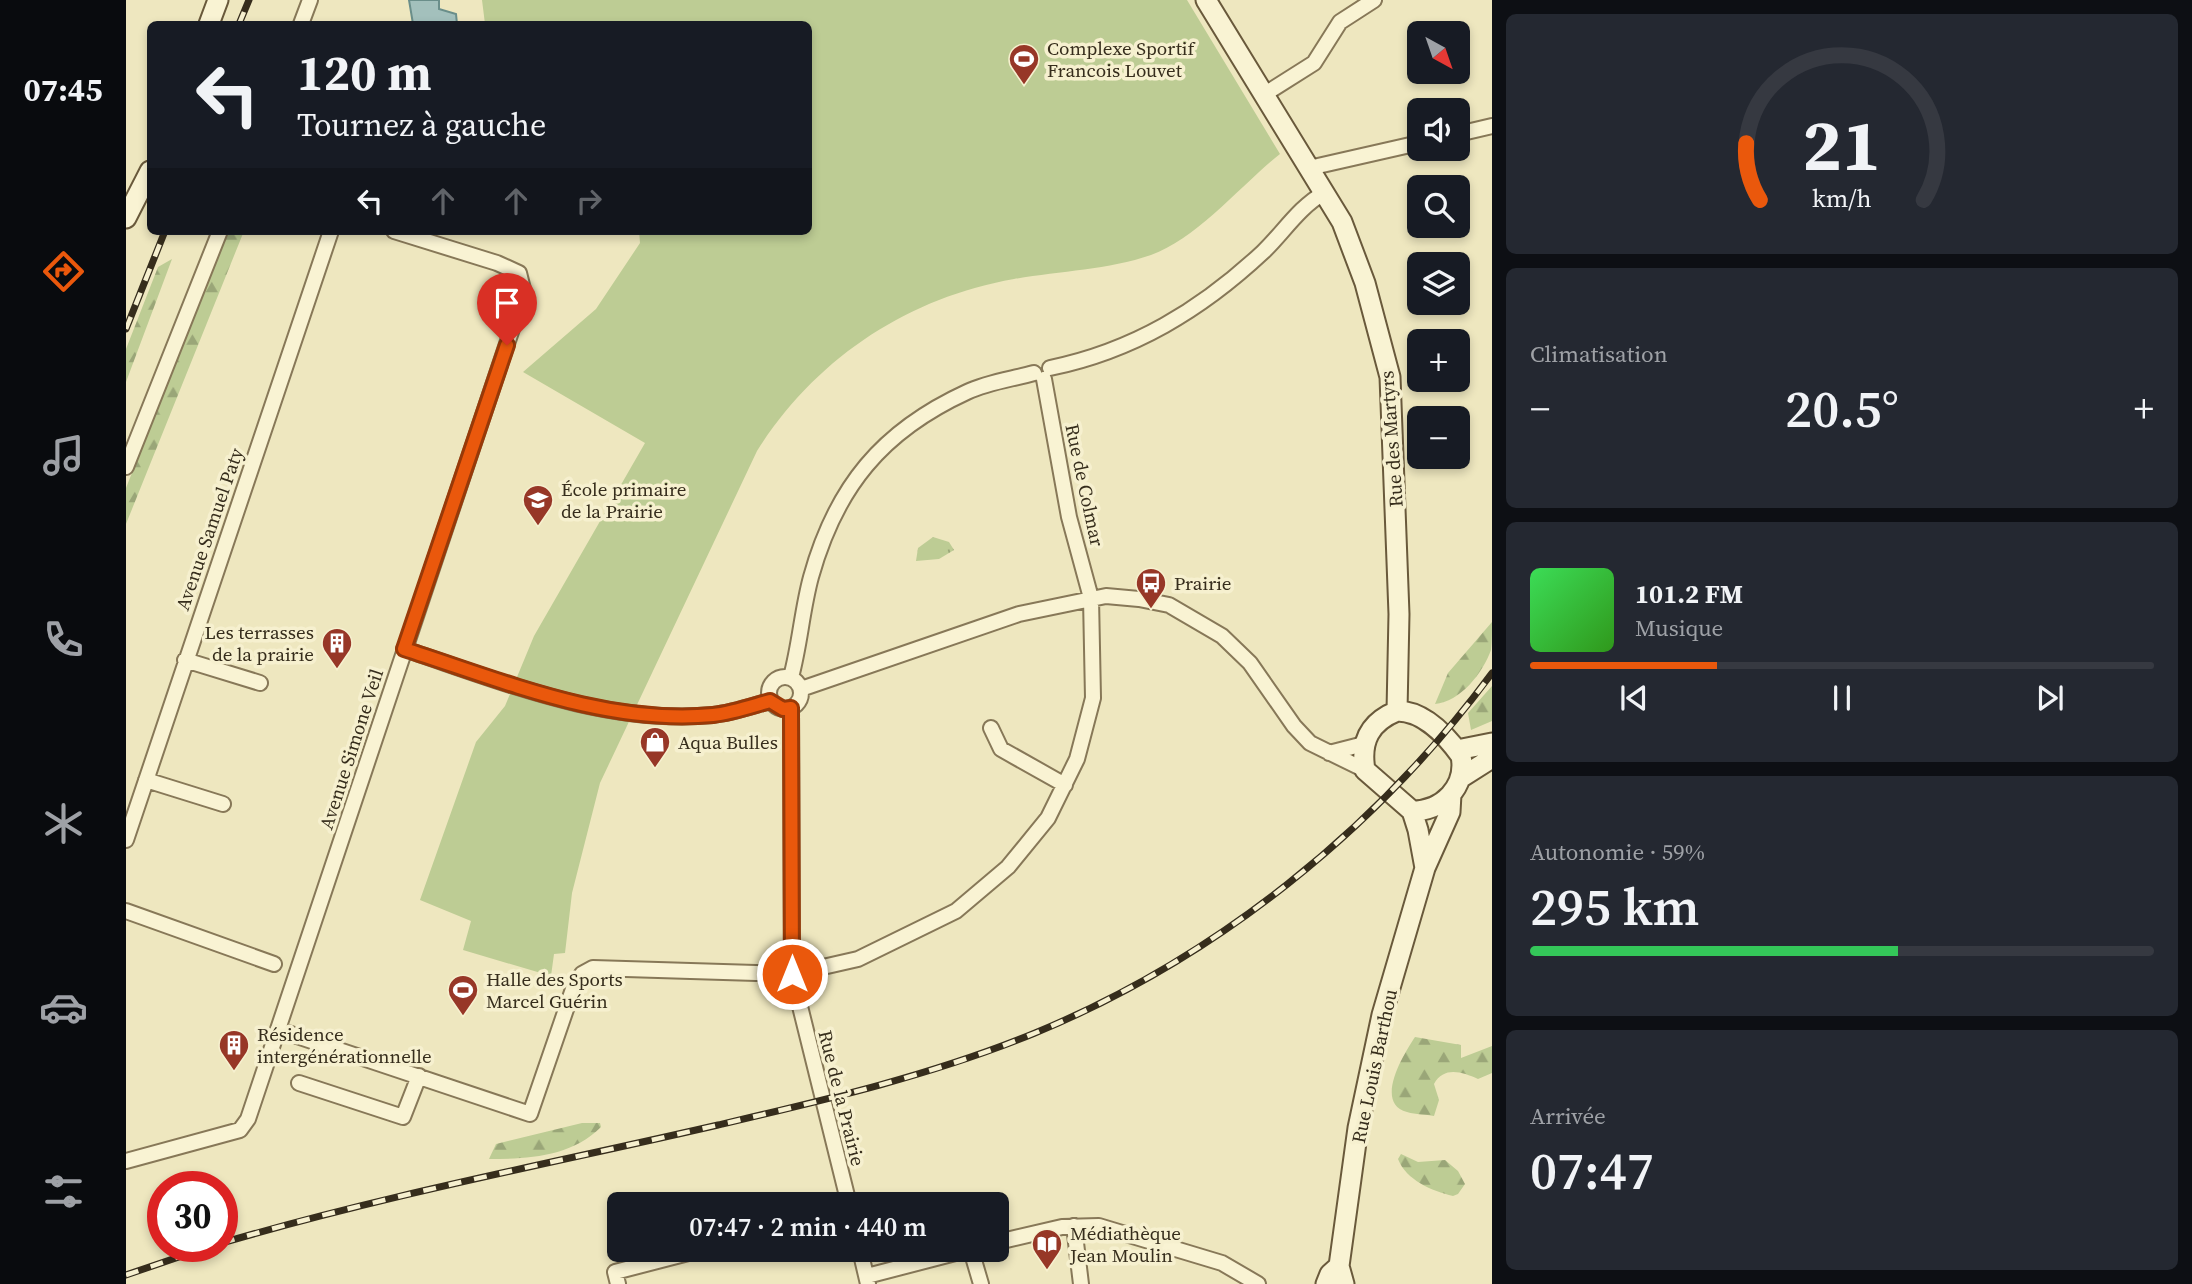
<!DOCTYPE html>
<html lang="fr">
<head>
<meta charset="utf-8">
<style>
  :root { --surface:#171b24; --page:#242831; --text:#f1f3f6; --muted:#9ea1a6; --line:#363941; --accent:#ea580c }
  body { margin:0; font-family:"Source Serif 4",serif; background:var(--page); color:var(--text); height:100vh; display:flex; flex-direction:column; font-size:26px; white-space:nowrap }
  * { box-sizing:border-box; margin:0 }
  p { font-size:23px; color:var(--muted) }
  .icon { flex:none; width:38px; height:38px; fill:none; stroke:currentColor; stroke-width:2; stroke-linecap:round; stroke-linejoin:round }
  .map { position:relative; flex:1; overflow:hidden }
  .side { display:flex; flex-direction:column; gap:14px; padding:14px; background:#0d0f14; width:700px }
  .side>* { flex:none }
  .guide { position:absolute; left:21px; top:21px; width:665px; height:214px; border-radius:10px; box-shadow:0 4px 10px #0003; background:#171b24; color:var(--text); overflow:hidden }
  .needle { width:46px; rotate:140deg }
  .fabs { position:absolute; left:1281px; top:21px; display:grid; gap:14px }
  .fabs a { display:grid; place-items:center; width:63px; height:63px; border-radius:10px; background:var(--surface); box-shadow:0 4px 10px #0003; font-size:35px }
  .speed { position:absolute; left:21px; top:1171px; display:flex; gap:14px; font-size:35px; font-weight:700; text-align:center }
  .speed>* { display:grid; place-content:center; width:91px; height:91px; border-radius:50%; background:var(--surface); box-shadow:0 4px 10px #0003; line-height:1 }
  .speed .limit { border:10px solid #d22; background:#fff; color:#111 }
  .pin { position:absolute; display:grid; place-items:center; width:60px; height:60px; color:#fff; margin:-72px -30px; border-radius:50% 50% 50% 0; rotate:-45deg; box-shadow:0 0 7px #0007 }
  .pin .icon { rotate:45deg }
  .me { position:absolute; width:77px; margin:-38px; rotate:0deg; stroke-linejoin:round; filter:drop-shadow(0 0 5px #0008) }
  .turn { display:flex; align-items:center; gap:24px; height:147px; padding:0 35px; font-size:32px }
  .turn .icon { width:91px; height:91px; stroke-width:2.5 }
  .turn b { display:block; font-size:49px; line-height:60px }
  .lanes { display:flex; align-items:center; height:66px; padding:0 35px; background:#0003; justify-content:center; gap:35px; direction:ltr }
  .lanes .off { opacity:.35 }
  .big { font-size:52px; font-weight:600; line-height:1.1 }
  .side .card { flex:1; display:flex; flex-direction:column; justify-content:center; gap:10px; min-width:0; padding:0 24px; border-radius:10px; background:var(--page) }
  .side .dial { align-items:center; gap:0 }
  .dial svg { height:182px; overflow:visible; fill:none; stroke:var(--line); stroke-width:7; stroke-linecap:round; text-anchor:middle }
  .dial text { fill:var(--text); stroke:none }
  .song { display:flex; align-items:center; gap:21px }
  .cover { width:84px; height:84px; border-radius:10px; background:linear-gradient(135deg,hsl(130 70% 55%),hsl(110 70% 35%)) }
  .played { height:7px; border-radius:4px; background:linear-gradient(90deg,var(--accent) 30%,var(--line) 30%) }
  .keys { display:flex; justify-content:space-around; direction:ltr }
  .heat { display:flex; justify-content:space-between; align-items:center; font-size:38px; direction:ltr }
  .charge { height:10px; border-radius:5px; background:linear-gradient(90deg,#34c759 59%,var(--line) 0) }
  .trip { position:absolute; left:481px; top:1192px; width:402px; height:70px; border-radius:10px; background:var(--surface); box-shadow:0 4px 10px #0003; font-weight:600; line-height:70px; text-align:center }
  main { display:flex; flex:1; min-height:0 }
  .tabs { display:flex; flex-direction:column; width:126px; justify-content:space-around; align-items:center; background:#090b0e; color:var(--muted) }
  .tabs .icon { width:49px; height:49px }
  .tabs .selected { color:var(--accent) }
  .tabs b { font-size:32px; color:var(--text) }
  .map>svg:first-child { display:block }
  .grass { fill:#bdcc94 }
  .forest { fill:url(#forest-firs) }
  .park { fill:url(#park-tufts) }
  .water { fill:#a3c0bc; stroke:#6a8e8a; stroke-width:2 }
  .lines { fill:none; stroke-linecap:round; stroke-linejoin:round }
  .street-casing { stroke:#877858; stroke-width:18 }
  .secondary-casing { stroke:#69593b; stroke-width:23 }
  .street { stroke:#f9f3d3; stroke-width:14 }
  .secondary { stroke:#f9f3d3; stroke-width:19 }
  .rail-casing { stroke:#362d1c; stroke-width:7 }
  .rail { stroke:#f6f0cf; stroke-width:4.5; stroke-dasharray:13; stroke-linecap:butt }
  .route-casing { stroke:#983908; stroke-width:18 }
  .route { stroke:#ea580c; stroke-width:12 }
  .labels { text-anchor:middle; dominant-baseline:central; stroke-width:7; stroke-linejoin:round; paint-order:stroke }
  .poi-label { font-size:19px; fill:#362d1c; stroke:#f6f0cf; text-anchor:start }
  .street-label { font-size:19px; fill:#362d1c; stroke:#f6f0cf }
</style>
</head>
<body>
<main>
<nav class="tabs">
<b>07:45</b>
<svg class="icon selected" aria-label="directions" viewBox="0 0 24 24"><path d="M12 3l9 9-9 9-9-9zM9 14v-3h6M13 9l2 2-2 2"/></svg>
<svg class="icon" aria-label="music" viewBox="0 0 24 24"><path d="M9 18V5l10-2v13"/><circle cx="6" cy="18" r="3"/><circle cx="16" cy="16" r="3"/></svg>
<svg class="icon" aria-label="phone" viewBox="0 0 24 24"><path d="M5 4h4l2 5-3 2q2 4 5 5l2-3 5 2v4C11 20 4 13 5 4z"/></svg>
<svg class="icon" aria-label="climate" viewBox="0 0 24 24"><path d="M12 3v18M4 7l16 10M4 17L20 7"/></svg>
<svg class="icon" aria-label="car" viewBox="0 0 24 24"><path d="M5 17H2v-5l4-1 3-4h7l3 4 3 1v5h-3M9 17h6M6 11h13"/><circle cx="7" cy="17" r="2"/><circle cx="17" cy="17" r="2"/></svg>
<svg class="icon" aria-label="filters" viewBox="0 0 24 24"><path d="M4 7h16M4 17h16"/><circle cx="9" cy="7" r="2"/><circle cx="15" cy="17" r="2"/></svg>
</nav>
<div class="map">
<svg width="1366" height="1284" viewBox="0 0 1366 1284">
  <defs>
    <pattern id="forest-firs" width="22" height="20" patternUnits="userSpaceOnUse" patternTransform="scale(1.75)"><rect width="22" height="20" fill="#bdcc94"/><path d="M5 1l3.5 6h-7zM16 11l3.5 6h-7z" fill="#9aa678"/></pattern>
    <pattern id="park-tufts" width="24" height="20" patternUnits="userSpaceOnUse" patternTransform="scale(1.75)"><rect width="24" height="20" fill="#bdcc94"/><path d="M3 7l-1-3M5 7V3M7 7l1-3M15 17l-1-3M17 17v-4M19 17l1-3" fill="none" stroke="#9aa678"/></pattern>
  </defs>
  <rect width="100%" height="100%" fill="#eee7bf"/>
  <path class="grass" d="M356 0H1061L1154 154C1115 185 1071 239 1025 255 982 270 933 271 888 279 781 298 690 358 631 451L474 783 446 893 439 953 428 954 425 976 337 950 345 921 294 900 350 742 379 706 408 636 519 443 397 372 470 309 514 243 513 231H682V24H359Z"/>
  <path class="forest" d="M101 231H118L0 524V488Z
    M46 259 0 382V349L32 267Z
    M1366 622C1366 630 1366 642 1365 650 1357 673 1334 702 1309 704L1322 673Z
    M1366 686V721L1345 730 1342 713Z
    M1289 1037 1335 1045V1058L1366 1046V1073L1352 1079C1336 1072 1318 1066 1308 1084L1313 1100 1308 1116C1300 1114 1290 1115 1281 1112 1247 1103 1279 1052 1289 1037Z
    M456 1123H474L475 1127C445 1157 402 1159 363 1159L370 1144Z
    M1275 1154 1292 1162 1319 1160 1332 1171 1339 1184 1332 1194 1327 1196C1306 1191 1280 1180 1272 1159Z"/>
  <path class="park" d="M807 537 823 542 828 550 813 559 790 561 792 548Z"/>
  <path class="water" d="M283 0H313V9L330 14 331 24H287Z"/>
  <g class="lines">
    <g class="street-casing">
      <path id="street" d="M175 24 184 0
        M1139 94 1188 63 1214 22 1248 0
        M1332 134 1366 126
        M1183 168 1293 143
        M924 368C1007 351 1075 310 1137 252 1157 233 1173 207 1198 193
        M0 467 94 231
        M278 649C377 682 480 725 587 715 606 713 626 706 644 701
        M59 660 134 683
        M643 693a16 16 0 1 1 32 0a16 16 0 1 1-32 0Z
        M665 677C674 644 676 610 685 577 710 487 756 431 841 392 862 382 887 379 908 373
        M675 689 893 614 980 596 1013 599 1043 605 1096 636 1124 663 1168 726 1184 743 1239 770
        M665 708 666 974 723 1204
        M865 728 875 749 939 785
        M1203 753 1238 744
        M20 780 97 804
        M0 840 205 231
        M0 911 148 964
        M153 1030 404 1114 447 989 456 974 467 968 666 974 732 959 830 911 882 867 922 818 951 759 967 698 965 598 943 517 918 379
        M173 1083 277 1117 293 1076
        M0 1161 114 1130 122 1119 398 293 393 273 371 263 268 231
        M948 1226 955 1284
        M872 1242 936 1227 973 1226 1096 1263 1132 1284
        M734 1250 742 1284
        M845 1250 855 1284
        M741 1276 841 1250
        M492 1284 489 1272 574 1250"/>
    </g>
    <g class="secondary-casing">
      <path id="secondary" d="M1080 0 1216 222 1239 283 1264 377 1273 614 1271 711
        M83 24 92 0
        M0 218 24 171
        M1271 711C1297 711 1320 735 1335 756 1341 787 1316 811 1286 811L1239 770C1234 741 1244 722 1271 711Z
        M1331 750 1366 743
        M1336 777 1366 758
        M1286 811 1292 830 1299 868
        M1200 1284 1204 1274 1213 1266
        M1218 1284 1213 1266 1232 1128 1256 1015 1299 868 1324 812 1325 794"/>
    </g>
    <use href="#street" class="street"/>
    <use href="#secondary" class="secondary"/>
    <g class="rail-casing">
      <path id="rail" d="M113 24 123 0
        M0 329 39 231
        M96 1243C259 1195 427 1163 592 1125 699 1100 807 1075 909 1033 1090 958 1250 830 1366 673
        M0 1275 85 1246"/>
    </g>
    <use href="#rail" class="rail"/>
  </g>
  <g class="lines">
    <g class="route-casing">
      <path id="route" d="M381 345 278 649C378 681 480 725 587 715 606 713 626 706 644 701L657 709 665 708 666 974"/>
    </g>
    <use href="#route" class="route"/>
  </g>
  <defs>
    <g id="stadium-pin" transform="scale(1.575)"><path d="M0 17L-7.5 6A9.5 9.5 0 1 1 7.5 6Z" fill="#973727" stroke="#f6f0cf"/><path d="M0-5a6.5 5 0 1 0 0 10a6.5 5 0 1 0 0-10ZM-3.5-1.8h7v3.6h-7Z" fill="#fff"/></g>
    <g id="school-pin" transform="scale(1.575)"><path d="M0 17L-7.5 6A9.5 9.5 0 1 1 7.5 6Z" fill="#973727" stroke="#f6f0cf"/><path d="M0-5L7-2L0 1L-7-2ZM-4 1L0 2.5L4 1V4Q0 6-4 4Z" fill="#fff"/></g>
    <g id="bus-pin" transform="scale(1.575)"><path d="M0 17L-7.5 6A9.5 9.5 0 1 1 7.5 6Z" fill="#973727" stroke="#f6f0cf"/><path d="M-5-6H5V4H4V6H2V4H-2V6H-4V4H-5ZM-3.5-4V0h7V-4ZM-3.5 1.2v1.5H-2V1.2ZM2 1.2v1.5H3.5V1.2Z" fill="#fff"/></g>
    <g id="building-pin" transform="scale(1.575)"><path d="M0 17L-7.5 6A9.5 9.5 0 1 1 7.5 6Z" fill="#973727" stroke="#f6f0cf"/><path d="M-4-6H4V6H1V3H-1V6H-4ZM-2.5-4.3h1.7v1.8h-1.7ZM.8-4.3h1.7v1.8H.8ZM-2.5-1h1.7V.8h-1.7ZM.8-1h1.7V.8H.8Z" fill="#fff"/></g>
    <g id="shop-pin" transform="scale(1.575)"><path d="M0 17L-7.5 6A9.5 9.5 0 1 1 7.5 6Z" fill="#973727" stroke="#f6f0cf"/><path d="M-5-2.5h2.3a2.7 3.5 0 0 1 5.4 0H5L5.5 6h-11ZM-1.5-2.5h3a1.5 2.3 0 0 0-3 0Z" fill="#fff"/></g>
    <g id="library-pin" transform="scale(1.575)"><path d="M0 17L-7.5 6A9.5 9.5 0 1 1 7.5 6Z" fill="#973727" stroke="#f6f0cf"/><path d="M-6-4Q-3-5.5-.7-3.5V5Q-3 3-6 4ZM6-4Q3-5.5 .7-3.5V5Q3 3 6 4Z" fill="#fff"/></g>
  </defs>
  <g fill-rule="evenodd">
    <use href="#stadium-pin" x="898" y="59"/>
    <use href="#school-pin" x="412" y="500"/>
    <use href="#bus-pin" x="1025" y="583"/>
    <use href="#building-pin" x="211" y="643"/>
    <use href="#shop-pin" x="529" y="742"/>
    <use href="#stadium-pin" x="337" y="990"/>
    <use href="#building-pin" x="108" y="1045"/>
    <use href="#library-pin" x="921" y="1244"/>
  </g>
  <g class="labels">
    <g class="poi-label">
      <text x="921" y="48">Complexe Sportif<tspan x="921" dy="22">Francois Louvet</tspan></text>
      <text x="435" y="489">École primaire<tspan x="435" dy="22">de la Prairie</tspan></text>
      <text x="1048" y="583">Prairie</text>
      <text x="188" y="632" text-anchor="end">Les terrasses<tspan x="188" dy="22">de la prairie</tspan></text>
      <text x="552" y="742">Aqua Bulles</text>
      <text x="360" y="979">Halle des Sports<tspan x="360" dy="22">Marcel Guérin</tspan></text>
      <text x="131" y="1034">Résidence<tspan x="131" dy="22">intergénérationnelle</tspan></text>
      <text x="944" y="1233">Médiathèque<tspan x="944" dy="22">Jean Moulin</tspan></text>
    </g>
    <g class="street-label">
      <text transform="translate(1265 439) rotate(-94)">Rue des Martyrs</text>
      <text transform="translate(959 485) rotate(78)">Rue de Colmar</text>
      <text transform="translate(83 529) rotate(-71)">Avenue Samuel Paty</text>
      <text transform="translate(225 749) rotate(-72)">Avenue Simone Veil</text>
      <text transform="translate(1248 1066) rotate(-78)">Rue Louis Barthou</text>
      <text transform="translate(716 1098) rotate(76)">Rue de la Prairie</text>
    </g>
  </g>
</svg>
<div class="fabs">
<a><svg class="needle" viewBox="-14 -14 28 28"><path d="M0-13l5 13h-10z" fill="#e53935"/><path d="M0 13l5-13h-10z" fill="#9ea1a6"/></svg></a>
<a><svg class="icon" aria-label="sound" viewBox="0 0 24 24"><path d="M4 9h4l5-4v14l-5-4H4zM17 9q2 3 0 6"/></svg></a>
<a><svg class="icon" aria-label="search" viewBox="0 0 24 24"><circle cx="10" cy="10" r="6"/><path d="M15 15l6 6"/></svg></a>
<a><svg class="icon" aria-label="layers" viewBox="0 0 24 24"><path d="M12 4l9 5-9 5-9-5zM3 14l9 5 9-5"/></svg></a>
<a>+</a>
<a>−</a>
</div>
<div class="speed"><div class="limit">30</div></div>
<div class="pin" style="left:381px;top:345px;background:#d93025"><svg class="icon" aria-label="arrive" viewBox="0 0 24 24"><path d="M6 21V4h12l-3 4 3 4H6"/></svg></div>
<svg class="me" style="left:666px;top:974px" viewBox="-20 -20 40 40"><circle r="17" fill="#ea580c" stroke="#fff" stroke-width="3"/><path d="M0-11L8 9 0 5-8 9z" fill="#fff"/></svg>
<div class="trip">07:47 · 2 min · 440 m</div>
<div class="guide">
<div class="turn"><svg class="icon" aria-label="left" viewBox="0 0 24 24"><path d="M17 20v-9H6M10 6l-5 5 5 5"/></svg><div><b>120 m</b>Tournez à gauche</div></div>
<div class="lanes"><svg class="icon" aria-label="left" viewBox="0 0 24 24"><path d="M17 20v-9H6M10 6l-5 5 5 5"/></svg><svg class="icon off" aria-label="ahead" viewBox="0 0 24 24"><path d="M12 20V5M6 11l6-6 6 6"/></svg><svg class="icon off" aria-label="ahead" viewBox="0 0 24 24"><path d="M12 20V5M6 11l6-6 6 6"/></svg><svg class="icon off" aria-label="right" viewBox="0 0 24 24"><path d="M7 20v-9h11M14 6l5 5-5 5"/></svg></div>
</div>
</div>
<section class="side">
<div class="card dial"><svg viewBox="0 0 100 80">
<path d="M14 69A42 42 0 1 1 86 69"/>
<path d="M14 69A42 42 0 0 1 8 44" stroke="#ea580c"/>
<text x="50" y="56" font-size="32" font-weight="700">21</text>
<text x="50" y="72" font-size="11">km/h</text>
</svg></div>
<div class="card"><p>Climatisation</p>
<div class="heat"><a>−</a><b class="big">20.5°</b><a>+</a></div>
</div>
<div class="card">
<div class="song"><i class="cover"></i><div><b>101.2 FM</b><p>Musique</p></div></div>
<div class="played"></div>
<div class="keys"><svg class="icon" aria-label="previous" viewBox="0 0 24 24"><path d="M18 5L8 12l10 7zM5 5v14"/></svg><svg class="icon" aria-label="pause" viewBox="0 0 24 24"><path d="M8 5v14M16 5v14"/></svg><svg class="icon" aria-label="next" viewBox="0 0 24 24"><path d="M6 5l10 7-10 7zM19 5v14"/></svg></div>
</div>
<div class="card"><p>Autonomie · 59%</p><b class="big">295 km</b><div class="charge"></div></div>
<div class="card"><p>Arrivée</p><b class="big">07:47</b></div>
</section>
</main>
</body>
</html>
